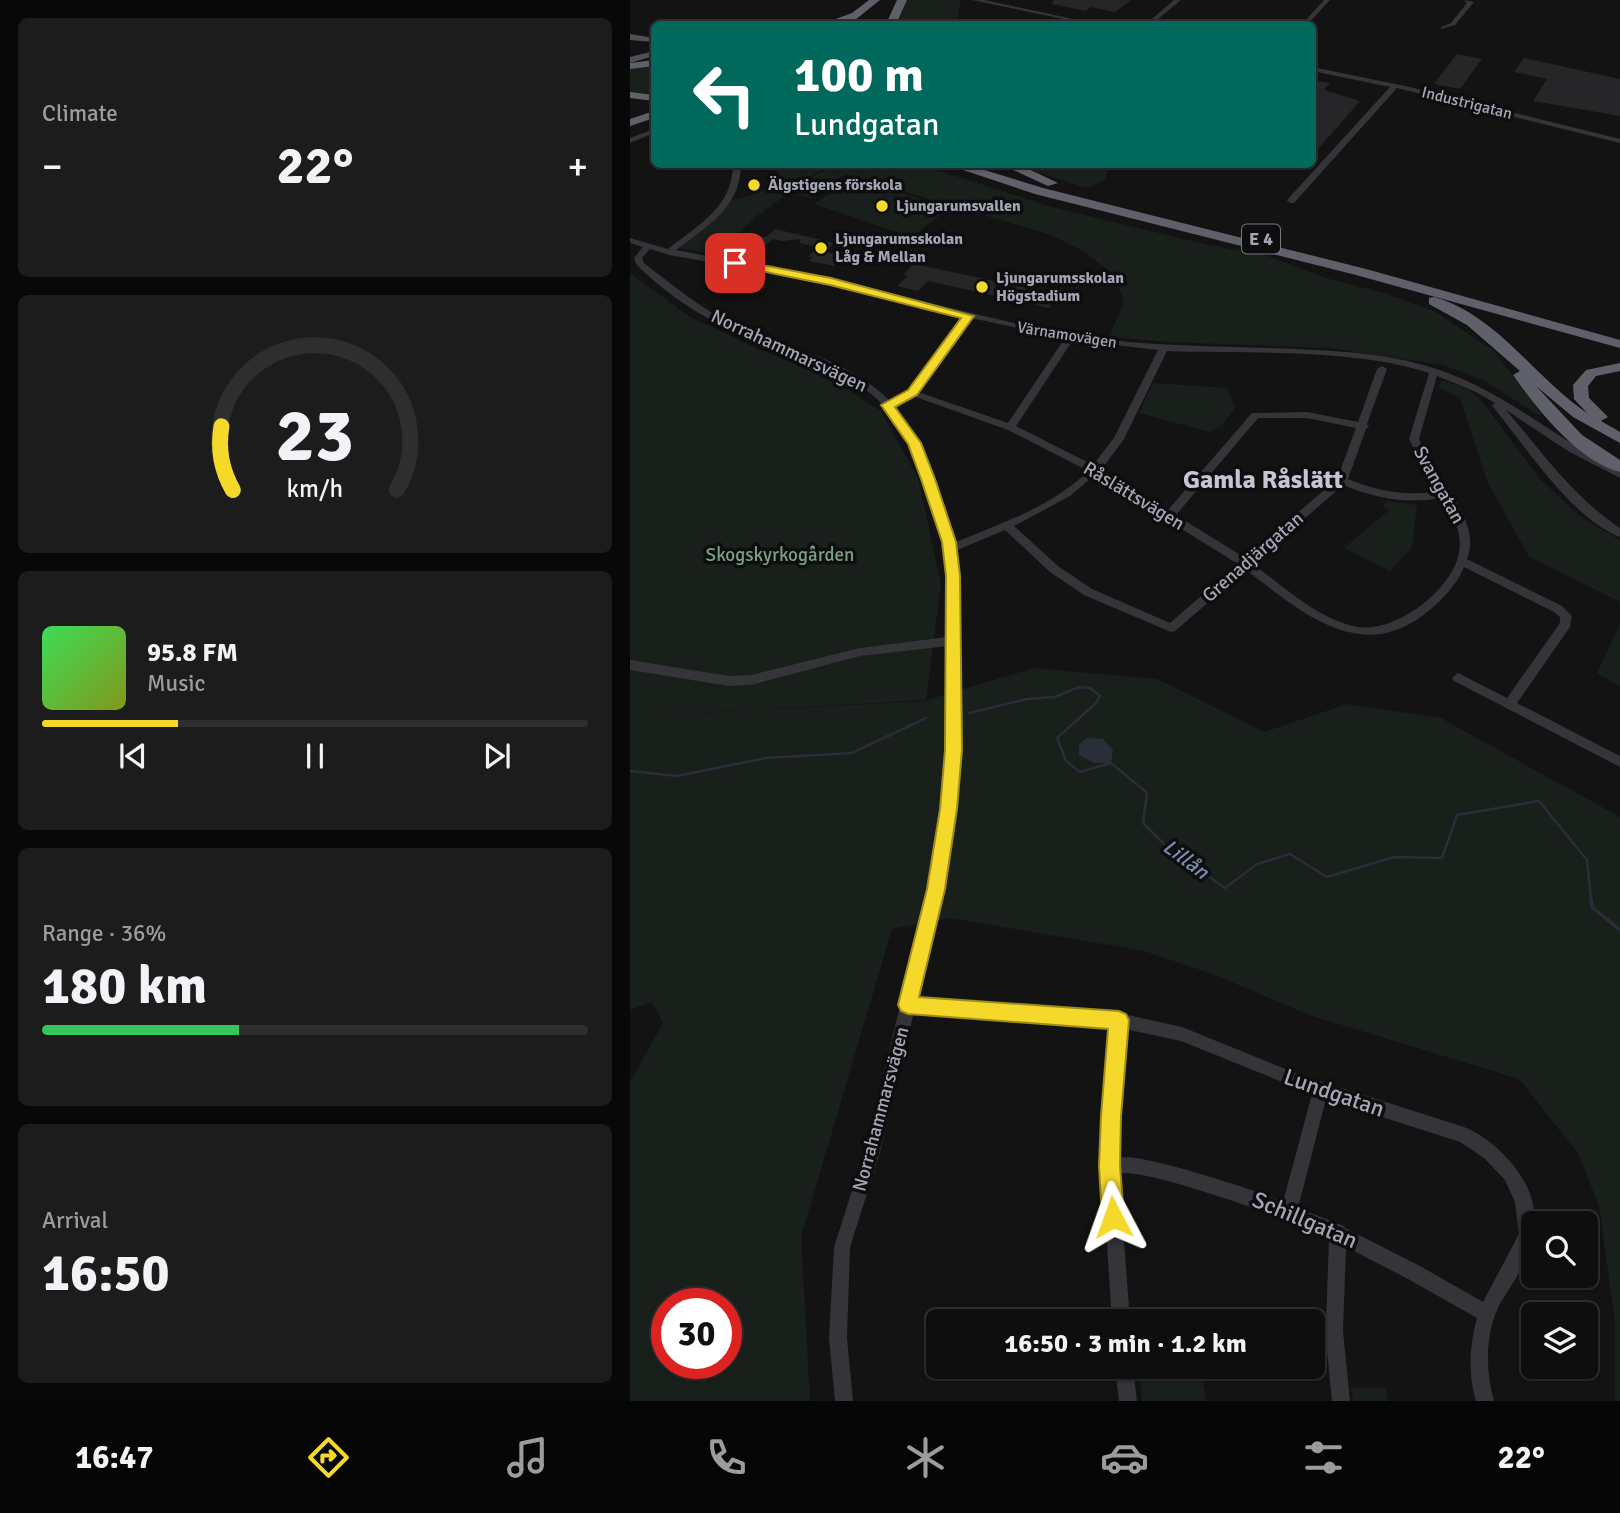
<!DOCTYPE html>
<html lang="en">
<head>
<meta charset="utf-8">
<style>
  :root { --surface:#0e0e0f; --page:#1c1c1d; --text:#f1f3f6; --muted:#9b9c9e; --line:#2e2e2f; --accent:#f4d92b }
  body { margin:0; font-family:Signika,sans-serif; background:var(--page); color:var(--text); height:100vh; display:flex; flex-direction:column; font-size:26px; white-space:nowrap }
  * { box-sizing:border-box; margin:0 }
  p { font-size:23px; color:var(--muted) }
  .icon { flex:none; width:38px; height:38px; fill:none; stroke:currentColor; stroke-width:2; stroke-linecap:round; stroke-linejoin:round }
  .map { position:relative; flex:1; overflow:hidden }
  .side { display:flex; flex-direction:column; gap:18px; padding:18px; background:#080808; width:630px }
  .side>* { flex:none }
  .guide { position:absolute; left:21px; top:21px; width:665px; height:147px; border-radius:10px; box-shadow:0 2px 5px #0004,0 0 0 2px var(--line); background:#00695c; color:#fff; overflow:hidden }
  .fabs { position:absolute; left:891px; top:1211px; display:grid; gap:14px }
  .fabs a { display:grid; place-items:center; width:77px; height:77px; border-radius:10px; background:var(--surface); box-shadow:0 2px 5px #0004,0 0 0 2px var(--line); font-size:35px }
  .speed { position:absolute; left:21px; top:1288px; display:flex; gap:14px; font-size:35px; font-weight:700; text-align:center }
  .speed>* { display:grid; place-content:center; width:91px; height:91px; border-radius:50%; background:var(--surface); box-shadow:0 2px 5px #0004,0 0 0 2px var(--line); line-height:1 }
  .speed .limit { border:10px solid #d22; background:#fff; color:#111 }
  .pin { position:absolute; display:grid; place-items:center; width:60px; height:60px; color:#fff; margin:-30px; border-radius:14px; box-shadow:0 4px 10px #0006 }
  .me { position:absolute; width:77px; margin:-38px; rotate:356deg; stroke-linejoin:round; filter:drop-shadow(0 0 5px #0008) }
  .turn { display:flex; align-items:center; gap:24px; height:147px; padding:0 28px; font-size:32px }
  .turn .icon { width:91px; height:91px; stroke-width:2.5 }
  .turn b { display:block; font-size:49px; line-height:60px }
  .big { font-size:52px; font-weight:700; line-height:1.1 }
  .side .tile { flex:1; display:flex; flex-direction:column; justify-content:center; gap:10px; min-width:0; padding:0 24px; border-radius:10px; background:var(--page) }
  .side .dial { align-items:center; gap:0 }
  .dial svg { height:182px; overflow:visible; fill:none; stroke:var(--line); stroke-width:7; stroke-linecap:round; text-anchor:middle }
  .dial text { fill:var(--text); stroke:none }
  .song { display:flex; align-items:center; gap:21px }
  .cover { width:84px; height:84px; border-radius:10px; background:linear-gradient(135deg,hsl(130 70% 55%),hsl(70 70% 35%)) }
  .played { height:7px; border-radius:4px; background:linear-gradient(90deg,var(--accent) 25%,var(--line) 25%) }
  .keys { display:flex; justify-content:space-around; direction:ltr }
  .heat { display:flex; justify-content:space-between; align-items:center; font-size:38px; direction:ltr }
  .charge { height:10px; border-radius:5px; background:linear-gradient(90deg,#34c759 36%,var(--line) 0) }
  .trip { position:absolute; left:296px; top:1309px; width:399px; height:70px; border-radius:10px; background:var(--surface); box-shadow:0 2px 5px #0004,0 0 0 2px var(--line); font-weight:700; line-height:70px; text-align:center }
  .menu { display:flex; height:112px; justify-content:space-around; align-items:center; background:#060606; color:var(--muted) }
  .menu .icon { width:49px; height:49px }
  .menu .current { color:var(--accent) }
  .menu b { font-size:32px; color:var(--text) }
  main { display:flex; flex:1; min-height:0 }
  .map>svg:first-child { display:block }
  .green { fill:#191f1b; fill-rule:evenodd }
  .water { fill:#292e38 }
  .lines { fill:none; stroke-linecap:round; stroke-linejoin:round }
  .stream-far1 { stroke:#292e38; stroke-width:2.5 }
  .stream { stroke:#292e38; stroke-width:3.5 }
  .building { fill:#262628 }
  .minor { fill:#343439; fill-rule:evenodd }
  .major { fill:#505058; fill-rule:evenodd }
  .highway { fill:#60606b; fill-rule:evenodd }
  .route { fill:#f4d92b; stroke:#9f8d1c; stroke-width:2 }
  .poi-dot { fill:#f4d92b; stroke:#0e0e0f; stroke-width:2.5 }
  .labels { text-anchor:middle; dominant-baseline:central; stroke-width:7; stroke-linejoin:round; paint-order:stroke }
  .far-street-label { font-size:16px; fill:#a4a6b5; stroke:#0e0e0f }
  .far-poi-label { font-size:16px; font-weight:bold; fill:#a4a6b5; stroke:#0e0e0f; text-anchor:start }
  .shield { fill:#0e0e0f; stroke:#777883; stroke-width:2 }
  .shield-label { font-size:18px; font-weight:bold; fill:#a4a6b5 }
  .street-label { font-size:19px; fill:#a4a6b5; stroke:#0e0e0f }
  .park-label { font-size:19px; fill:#7aa185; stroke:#0e0e0f }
  .water-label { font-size:21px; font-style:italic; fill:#7a8cb1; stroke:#0e0e0f }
  .near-street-label { font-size:23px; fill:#a4a6b5; stroke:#0e0e0f }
  .district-label { font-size:26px; font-weight:bold; fill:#c5c6d1; stroke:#0e0e0f }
</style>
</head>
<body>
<main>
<section class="side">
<div class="tile"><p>Climate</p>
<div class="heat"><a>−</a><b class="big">22°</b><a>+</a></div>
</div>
<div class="tile dial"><svg viewBox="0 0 100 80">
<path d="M14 69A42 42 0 1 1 86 69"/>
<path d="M14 69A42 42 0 0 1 9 41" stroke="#f4d92b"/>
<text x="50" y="56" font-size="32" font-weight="700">23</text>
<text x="50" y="72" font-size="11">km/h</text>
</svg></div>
<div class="tile">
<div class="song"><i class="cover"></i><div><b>95.8 FM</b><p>Music</p></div></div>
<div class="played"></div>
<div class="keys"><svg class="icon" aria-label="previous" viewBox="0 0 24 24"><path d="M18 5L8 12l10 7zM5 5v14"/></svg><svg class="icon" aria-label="pause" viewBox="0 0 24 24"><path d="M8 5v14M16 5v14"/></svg><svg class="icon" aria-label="next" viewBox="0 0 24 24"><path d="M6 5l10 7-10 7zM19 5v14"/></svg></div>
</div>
<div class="tile"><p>Range · 36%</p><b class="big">180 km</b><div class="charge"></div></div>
<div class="tile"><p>Arrival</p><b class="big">16:50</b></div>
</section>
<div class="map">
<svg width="990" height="1401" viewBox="0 0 990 1401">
  <rect width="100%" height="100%" fill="#131314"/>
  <path class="green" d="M278 0H331L326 24H267L270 12Z
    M24 65V96L0 92V68Z
    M147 165H292L418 206 574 244 638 256 696 278 754 293 804 311 863 350 913 415 906 414 855 381 813 365 700 348 538 342 479 337 494 301 484 275 454 251 418 234 194 168 127 216 87 254 48 248 97 201 127 194 146 182Z
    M386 165H491L479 168 475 180 456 188Z
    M195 169 215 174 181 198 161 192Z
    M224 178 320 208 281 237 184 204Z
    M0 273 59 316 126 348 196 376 251 411 288 478 311 584 296 700 34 715 294 701 404 668 527 679 634 732 717 704 811 718 990 817V1401H985V1321L969 1206 949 1155 889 1079 679 1015 580 973 514 951 320 918 262 929 171 1237 180 1401H0V1082L33 1023 22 1002 0 1010ZM37 1304H96V1363H37Z
    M812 380 836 388 851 400 910 479 951 517 990 540V607L989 601 899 557 857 481 830 398 808 387Z
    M523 383 598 388 605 408 592 426 580 432 509 413Z
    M757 501 787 505 782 547 760 571 714 548 759 510 753 505Z
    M990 624V687L967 673Z
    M509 1367H514L516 1375 571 1367 576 1401H512Z
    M721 1388H756L758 1401H723Z"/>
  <path class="water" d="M457 738 473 739 483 750 481 763H464L449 755V744Z"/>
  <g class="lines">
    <path class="stream-far1" d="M339 713 397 699 425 697 449 687 460 688 470 696 466 703 427 738 436 761 450 772 481 763 517 793 513 823 538 848 595 888 627 864 660 854 697 877 764 857 812 858 827 815 909 801 957 860 961 900
      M0 771 47 776 136 758 222 753 296 718"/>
    <path class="stream" d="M961 898 962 907 990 930"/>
  </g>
  <path class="building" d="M423 0H501L485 12 460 7 456 11 422 4Z
    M827 54 852 59 830 89 804 84Z
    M894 58 990 79V116L903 101 917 79 884 72Z
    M682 80 700 83 694 90 730 101 682 156Z
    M145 229 204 243 195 252 213 255 205 266 179 261 182 257H178L187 247 170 243 171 239 152 241 143 239 122 257 111 254 131 236 136 237Z
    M284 264 421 293 419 296 427 298 419 308 298 281 288 291 267 286 278 276 273 275Z"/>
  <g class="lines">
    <path class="minor" d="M342 0H354L467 24H457Z
      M544 0H551L522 24H516Z
      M694 0H700L678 24H672Z
      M834 0 844 2 825 25 811 29V27L821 23 837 3Z
      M682 67 780 87 990 139V143L767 88 664 203H661L657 201 658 199 760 87 682 71Z
      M24 129V133L0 143V138Z
      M103 164H111C111 208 77 226 46 250 109 262 171 272 233 286 310 304 386 327 465 338 531 347 598 346 665 349 712 351 762 354 806 369 873 390 927 440 990 471V478L938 451 876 410C912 452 943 497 990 528V537C942 519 896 447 864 408L862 406 865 403 844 391 807 376 789 439C803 473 853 521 837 559L932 606 942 616 940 627 887 703 990 756V767L824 681 822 678 828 673 877 698 930 623V617L924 612 834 567C826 587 809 603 792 616 727 664 668 609 616 570L545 631 541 632 454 595 420 572 375 530 325 551 329 576 330 750 325 809 313 889 287 999 489 1013 552 1027 668 1074 834 1127C869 1141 911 1187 903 1224 901 1231 904 1238 902 1245 896 1265 882 1284 871 1302 855 1331 855 1369 864 1401H846C838 1374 839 1346 847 1318L778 1279 716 1247 713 1331 720 1401H702L696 1341 682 1342V1324L696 1323 699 1239C655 1219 609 1202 562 1188 538 1181 514 1173 489 1173L500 1321H482L472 1166 475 1068 481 1027 284 1012 249 1156 220 1247 217 1338 223 1401H205L199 1338 204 1247 233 1156 299 889 311 809 318 750V646L230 656 121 685 99 686 0 670V660L99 676 121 675 230 648 317 637C317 616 319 594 317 573 313 519 289 441 250 402 235 387 216 376 197 367 166 353 133 344 102 330 68 315 32 291 6 264L4 258 13 247 0 243V238L38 249C68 225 103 207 103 164ZM20 249 39 255 169 278 333 316 279 391 259 400C218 359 159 349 107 326 72 310 44 286 14 263L12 258ZM341 318 435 338 378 423 288 392ZM443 340 528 350 484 438 463 465 386 426ZM537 351C618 354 722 348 799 373L779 439 791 463 808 491C776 497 748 491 718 479L736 429 739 426 737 424 757 369 752 366 747 369 728 422 677 412 622 413 538 510 471 470 494 439ZM283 396 378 430 458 471C422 507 369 524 324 543 313 494 294 446 264 406ZM628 418H677L726 428 707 479 615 558 546 515ZM465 475 608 564 540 623 462 589 428 566 384 526 440 496ZM713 485C747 499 777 504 812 498 823 514 833 533 829 553 822 590 766 633 728 627 689 620 654 587 623 564ZM495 1029 551 1041 682 1094 653 1202C624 1190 594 1181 564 1172 539 1165 514 1157 488 1157L491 1068ZM696 1099 830 1142 854 1158 875 1180 885 1202 889 1234 853 1302 790 1266 715 1228 714 1226 668 1208Z
      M485 1367H503L507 1401H489Z"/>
    <path class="major" d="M0 34 24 38V42L0 40Z
      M24 51V56L0 63V57Z"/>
    <path class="highway" d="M239 0H250L220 24H192L222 13Z
      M267 0H277L266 24H256Z
      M24 60V66L0 69V63Z
      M0 92 24 95V101L0 98Z
      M24 111V118L0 126V119Z
      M315 164H335L413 188 736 269 990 340V348L726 275 405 194Z
      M370 164H388L428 183 418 186Z
      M804 297C866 314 905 378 957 413L944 399 943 385 956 370 990 363V371L966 376 958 386 959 398 978 417 971 421 990 432V443L943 417 906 386 952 435 990 460V472C948 461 907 409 883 375L890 371 837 325 799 304V298Z"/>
  </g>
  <path class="route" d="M105 260 201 278 344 316 287 395 265 407 291 443 305 479 326 542 330 576 332 750 327 809 315 889 289 997 489 1011 496 1014 499 1020 491 1116 490 1166 494 1217 491 1225 483 1228 476 1225 472 1217 469 1166 471 1116 478 1029 278 1014 271 1011 268 1005 297 889 310 809 315 750 316 576 312 542 291 479 278 444 251 405 278 390 331 318 200 285 101 265V261Z"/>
  <g class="poi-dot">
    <circle cx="124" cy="185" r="7"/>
    <circle cx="252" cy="206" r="7"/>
    <circle cx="191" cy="248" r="7"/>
    <circle cx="352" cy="287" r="7"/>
  </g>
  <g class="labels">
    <g class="far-street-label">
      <text transform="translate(837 103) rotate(14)">Industrigatan</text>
      <text transform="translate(437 335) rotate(9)">Värnamovägen</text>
    </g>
    <g class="far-poi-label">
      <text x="138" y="185">Älgstigens förskola</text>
      <text x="266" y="206">Ljungarumsvallen</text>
      <text x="205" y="239">Ljungarumsskolan<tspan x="205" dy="18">Låg &amp; Mellan</tspan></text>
      <text x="366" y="278">Ljungarumsskolan<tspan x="366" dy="18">Högstadium</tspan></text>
    </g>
    <rect class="shield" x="612" y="224.5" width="38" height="29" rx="5"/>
    <g class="shield-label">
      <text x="631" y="239">E 4</text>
    </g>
    <g class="street-label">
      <text transform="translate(159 351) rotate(25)">Norrahammarsvägen</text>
      <text transform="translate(809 485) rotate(61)">Svangatan</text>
      <text transform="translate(504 496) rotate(31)">Råslättsvägen</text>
      <text transform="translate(623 557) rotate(-41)">Grenadjärgatan</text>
      <text transform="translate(251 1109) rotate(-75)">Norrahammarsvägen</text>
    </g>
    <g class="park-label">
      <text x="150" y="555">Skogskyrkogården</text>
    </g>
    <g class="water-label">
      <text transform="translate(556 859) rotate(37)">Lillån</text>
    </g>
    <g class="near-street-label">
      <text transform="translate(704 1093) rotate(19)">Lundgatan</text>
      <text transform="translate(675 1220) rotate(23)">Schillgatan</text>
    </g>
    <g class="district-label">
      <text x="633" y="480">Gamla Råslätt</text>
    </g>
  </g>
</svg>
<div class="fabs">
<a><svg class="icon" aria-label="search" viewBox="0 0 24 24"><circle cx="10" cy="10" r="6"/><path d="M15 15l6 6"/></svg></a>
<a><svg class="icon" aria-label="layers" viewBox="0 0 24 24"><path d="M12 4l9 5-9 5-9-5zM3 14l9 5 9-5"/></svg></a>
</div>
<div class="speed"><div class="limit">30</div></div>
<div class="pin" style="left:105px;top:263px;background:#d93025"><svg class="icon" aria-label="arrive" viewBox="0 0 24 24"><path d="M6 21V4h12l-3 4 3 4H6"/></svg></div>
<svg class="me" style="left:483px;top:1217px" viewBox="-20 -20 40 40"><path d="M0-17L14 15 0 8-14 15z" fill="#f4d92b" stroke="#fff" stroke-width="4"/></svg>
<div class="trip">16:50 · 3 min · 1.2 km</div>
<div class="guide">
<div class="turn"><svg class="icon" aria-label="left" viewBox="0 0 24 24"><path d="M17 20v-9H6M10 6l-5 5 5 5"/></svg><div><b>100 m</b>Lundgatan</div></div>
</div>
</div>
</main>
<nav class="menu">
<b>16:47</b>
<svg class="icon current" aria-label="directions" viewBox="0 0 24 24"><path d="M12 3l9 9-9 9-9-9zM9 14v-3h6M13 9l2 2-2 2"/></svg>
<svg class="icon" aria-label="music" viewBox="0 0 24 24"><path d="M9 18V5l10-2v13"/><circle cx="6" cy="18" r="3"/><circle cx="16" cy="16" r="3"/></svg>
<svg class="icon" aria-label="phone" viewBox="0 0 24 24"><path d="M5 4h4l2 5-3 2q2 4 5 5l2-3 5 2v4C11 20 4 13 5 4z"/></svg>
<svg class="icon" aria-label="climate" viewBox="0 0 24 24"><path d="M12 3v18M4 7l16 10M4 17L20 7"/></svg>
<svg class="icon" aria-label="car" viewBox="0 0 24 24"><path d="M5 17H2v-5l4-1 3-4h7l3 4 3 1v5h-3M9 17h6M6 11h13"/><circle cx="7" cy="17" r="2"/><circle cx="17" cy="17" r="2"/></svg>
<svg class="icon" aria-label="filters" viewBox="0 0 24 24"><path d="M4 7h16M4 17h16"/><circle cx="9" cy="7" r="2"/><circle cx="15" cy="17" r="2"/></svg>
<b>22°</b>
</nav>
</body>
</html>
